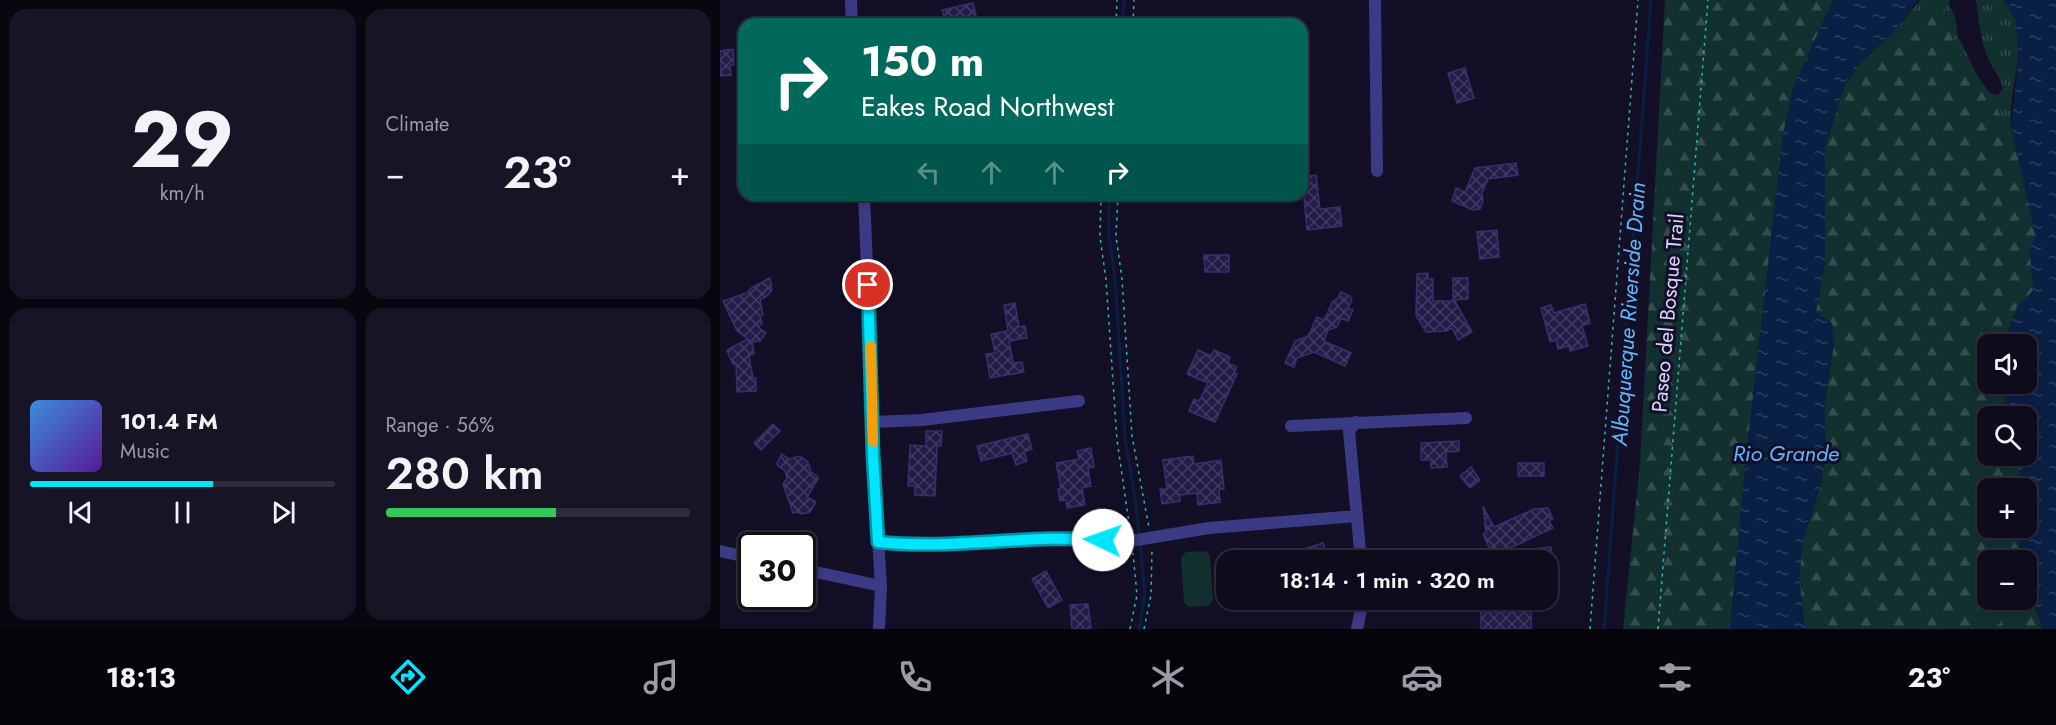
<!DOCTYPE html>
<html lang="en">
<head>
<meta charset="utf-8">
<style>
  :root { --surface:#0e0b1c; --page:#171425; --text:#f1f3f6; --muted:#9b9ba3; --line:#2e2b3b; --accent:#00e5ff }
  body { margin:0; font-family:Jost,sans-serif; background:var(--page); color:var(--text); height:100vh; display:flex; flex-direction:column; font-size:22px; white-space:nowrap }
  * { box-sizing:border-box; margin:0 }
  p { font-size:20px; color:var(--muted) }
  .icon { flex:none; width:33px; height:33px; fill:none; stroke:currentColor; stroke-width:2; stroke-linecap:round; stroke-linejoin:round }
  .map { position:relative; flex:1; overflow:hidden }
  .panel { display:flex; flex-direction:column; gap:9px; padding:9px; background:#08060f; width:720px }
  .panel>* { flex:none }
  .hud { position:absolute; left:18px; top:18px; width:570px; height:183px; border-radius:18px; box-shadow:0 3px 9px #0003,0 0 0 2px var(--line); background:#00695c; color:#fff; overflow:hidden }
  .tools { position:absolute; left:1257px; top:334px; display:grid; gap:12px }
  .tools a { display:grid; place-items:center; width:60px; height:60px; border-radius:12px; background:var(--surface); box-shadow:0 3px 9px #0003,0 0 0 2px var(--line); font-size:30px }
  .speed { position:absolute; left:18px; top:532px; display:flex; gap:12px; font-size:30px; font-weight:700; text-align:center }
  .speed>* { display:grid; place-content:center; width:78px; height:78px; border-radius:50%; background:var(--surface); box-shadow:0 3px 9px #0003,0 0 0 2px var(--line); line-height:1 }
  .speed .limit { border:3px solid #111; border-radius:9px; background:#fff; color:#111 }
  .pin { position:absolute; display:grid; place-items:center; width:51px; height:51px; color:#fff; margin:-26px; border:3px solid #fff; border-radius:50%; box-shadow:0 2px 6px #0007 }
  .me { position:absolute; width:66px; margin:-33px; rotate:273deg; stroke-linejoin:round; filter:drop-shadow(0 0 4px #0008) }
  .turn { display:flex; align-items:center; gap:21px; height:126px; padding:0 24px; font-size:27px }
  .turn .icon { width:78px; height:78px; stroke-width:2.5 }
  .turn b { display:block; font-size:42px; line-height:51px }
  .lanes { display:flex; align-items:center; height:57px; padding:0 24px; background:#0003; justify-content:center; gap:30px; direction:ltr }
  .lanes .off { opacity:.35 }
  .big { font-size:45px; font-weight:600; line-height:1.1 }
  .panel .card { flex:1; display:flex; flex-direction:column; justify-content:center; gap:9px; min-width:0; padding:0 21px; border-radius:18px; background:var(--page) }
  .panel .dial { align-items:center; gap:0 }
  .dial b { font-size:78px; line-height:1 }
  .song { display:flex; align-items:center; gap:18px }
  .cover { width:72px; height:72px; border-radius:9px; background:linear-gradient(135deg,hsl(210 70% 55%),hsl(270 70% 35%)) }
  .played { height:6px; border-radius:3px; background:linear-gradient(90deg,var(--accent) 60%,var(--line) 60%) }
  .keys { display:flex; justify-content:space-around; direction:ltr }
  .heat { display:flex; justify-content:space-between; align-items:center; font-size:33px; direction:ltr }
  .charge { height:9px; border-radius:4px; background:linear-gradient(90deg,#34c759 56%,var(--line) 0) }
  .panel .tiles { flex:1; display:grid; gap:9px; grid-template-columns:repeat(2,1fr) }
  .trip { position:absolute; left:496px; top:550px; width:342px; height:60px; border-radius:18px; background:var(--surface); box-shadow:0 3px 9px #0003,0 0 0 2px var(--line); font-weight:600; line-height:60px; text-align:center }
  .dock { display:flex; height:96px; justify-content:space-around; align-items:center; background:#06040b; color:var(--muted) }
  .dock .icon { width:42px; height:42px }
  .dock .on { color:var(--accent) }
  .dock b { font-size:27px; color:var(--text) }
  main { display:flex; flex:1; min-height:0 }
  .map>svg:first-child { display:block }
  .grass { fill:url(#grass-tufts) }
  .forest { fill:url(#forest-firs) }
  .pitch { fill:#12302f }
  .water { fill:url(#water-ripples) }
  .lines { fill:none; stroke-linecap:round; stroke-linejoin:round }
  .stream { stroke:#0a1f44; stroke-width:3 }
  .building { fill:url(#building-cross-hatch); stroke:#3b2d73; stroke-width:1.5 }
  .path { stroke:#2fb8b0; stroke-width:1.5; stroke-dasharray:3 4.5; stroke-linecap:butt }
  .minor { stroke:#3d3a85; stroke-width:12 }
  .route-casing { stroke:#0095a6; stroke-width:15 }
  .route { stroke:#00e5ff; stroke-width:10 }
  .slow { stroke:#f59e0b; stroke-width:10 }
  .labels { text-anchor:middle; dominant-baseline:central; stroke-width:6; stroke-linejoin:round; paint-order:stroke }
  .street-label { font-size:21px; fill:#d9d4ff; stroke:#130f26 }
  .water-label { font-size:22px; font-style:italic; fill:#62b6ff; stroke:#130f26 }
</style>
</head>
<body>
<main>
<section class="panel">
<div class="tiles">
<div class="card dial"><b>29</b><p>km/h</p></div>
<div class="card"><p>Climate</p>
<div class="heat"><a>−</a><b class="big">23°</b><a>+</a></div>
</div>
<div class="card">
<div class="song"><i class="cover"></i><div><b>101.4 FM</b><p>Music</p></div></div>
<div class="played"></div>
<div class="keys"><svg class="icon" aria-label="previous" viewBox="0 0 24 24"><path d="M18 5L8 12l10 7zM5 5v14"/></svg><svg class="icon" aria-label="pause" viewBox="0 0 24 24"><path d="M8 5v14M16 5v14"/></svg><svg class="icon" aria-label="next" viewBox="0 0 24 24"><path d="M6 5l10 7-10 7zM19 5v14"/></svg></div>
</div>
<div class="card"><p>Range · 56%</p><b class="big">280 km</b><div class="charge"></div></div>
</div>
</section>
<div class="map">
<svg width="1336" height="629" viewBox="0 0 1336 629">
  <defs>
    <pattern id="grass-tufts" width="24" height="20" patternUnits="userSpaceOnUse" patternTransform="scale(1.5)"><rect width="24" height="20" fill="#12302f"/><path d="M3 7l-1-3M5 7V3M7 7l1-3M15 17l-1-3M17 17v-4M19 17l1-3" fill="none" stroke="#344d4e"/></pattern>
    <pattern id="forest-firs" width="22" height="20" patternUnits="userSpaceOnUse" patternTransform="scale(1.5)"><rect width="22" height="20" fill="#12302f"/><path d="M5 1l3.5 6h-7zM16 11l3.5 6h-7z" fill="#344d4e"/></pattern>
    <pattern id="water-ripples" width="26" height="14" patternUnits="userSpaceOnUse" patternTransform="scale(1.5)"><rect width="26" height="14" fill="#0a1f44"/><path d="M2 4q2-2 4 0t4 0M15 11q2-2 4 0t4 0" fill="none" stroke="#2d3f60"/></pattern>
    <pattern id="building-cross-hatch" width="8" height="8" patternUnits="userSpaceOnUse" patternTransform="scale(1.5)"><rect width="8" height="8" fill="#241b47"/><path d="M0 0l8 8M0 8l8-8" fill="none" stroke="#433b63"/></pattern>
  </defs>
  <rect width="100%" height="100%" fill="#130f26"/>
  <path class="grass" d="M1200 0H1230L1229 5 1235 17 1238 36 1253 67 1235 48 1225 9 1197 15 1172 41 1142 61 1175 31Z
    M1256 0H1283C1287 6 1293 13 1295 20 1307 57 1285 95 1292 132L1285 126 1270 93 1278 95 1283 88C1280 76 1272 69 1268 58 1260 39 1259 19 1256 0Z
    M1307 574 1314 603 1270 629H1255L1259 605 1267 595 1268 600H1306Z"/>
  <path class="forest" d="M945 0H1113L1074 86 1063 135 1026 459 1010 629H903L920 463Z
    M1215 5 1225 9 1235 48 1253 67 1258 77 1270 93 1285 126 1292 132 1316 235 1313 274 1314 290 1297 307 1283 345H1268V384H1283L1287 417H1268V456H1296L1300 477V489H1268V528H1299V546L1303 561H1268L1267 595 1259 605 1255 629H1085L1079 577 1083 540 1101 485 1106 449 1104 407 1114 344 1096 312 1105 260V147L1125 85 1132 75 1142 61 1172 41 1197 15Z
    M1314 603 1323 629H1270Z"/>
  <path class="pitch" d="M485 551 490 555 493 600 488 606 469 607 464 602 461 558 466 552Z"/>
  <path class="water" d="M1113 0H1198L1175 31 1142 61 1125 85 1105 147V260L1096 312 1112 323 1114 343 1104 407 1106 449 1101 485 1083 540 1079 577 1085 629H1010L1026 459 1063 135 1074 86Z
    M1283 0H1336V629H1323L1307 574 1306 561H1303L1299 546V528H1306V489H1300V477L1296 456H1306V417H1287L1283 384H1306V345H1283L1297 307 1314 290 1309 248 1316 235 1291 126 1299 56 1295 20Z"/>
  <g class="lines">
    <path class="stream" d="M402 24 404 0
      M389 195V235L395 278 405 437 415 498 419 535
      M419 629 425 595 420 542
      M884 629 931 0"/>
  </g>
  <path class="building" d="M253 3 258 24H226L222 10Z
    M13 49 14 65H10L11 75 0 76V51Z
    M745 68 754 98 737 103 728 73Z
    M796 163 798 175 768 179 762 193 763 201 760 209 753 210 732 201 736 188 745 192 755 168Z
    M596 175 600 209 620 207 622 226 587 230 582 177Z
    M777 230 779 257 760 259 757 232Z
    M484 255H509V272H485Z
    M708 273V279H713V301H735L752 332 738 340 732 328 726 331 706 332 696 315 697 274Z
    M50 278 52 290 47 296 40 300 43 315 40 316 42 323 38 327 46 333 40 341 32 342 34 353 29 356 33 378H36V391L17 392 16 363 13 364 7 351 10 348 28 339 17 331 3 301 27 293 31 288Z
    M733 278H748V299L733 300Z
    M621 292 630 296 632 301 628 308 633 310 628 321 621 318 617 327 608 330 604 341 631 353 625 366 594 352 577 358 574 367 565 363 575 341 588 336 597 317 604 320 613 301 617 299Z
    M295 303 299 327 305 326 307 338 289 341 293 363 302 362 304 372 270 378 266 354 275 353 271 334 288 331 284 305Z
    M865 304 870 323 862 326 868 346 850 351 849 346 838 349 836 340 830 342 821 308 831 305 834 313Z
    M478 350 491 356 494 350 510 357 508 363 517 367 514 373 517 374 495 422 469 411 474 399 479 401 488 383 467 374Z
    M53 424 60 431 41 450 34 443Z
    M206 431H222L221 446H217L215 496 195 495V486H188L190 445 206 446Z
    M308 434 312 449 304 452 307 461 296 465 292 453 261 461 257 446Z
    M739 441V451L726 452 727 467 711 468V460H701V443Z
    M371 448 374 467 368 468 371 486 362 488 365 505 347 508 346 500 340 501 338 489 341 488 336 463 359 459 357 451Z
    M62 454 69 459 80 456 88 462 91 472 97 476 98 479 87 497 96 502 90 512 82 514 77 512 73 513 63 484 67 478 65 471 58 466 57 463Z
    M473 456 474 464 501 460 504 489 499 490 500 502 478 505 477 493 460 495V501L442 504 440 489H447L443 460Z
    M798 463H824V476H798Z
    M751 467 760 480 750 488 740 476Z
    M763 506 774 527 814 509 828 508 833 519 829 521 833 528 773 556 763 534 766 533Z
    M603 543 609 559 577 561 575 552Z
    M831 547 832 561H785L781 552Z
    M326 571 342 600 328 608 312 579Z
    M795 600H812L811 629H761V612H795Z
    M368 604 371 629H352L350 605Z"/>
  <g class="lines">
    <path class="path" d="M396 24 397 0
      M413 24 414 0
      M381 195 380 237 386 280 397 440 410 530
      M398 195 396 236 402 279 412 436 429 528
      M410 629 417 595 413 553
      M424 629 431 595 432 550
      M870 629 918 0
      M938 629 988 0"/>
    <path class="minor" d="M131 0 132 24
      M655 0 657 171
      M144 195 151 363 153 456 161 586 159 629
      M153 422 202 420 359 401
      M636 422 629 431 641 561
      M571 426 746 418
      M158 542 193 545 339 538 411 541 489 528 637 516
      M0 551 32 558
      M82 569 161 586
      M637 629 643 600"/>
  </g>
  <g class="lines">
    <g class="route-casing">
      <path id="route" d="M148 285 153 456 158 542C233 550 308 534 383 540"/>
    </g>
    <use href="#route" class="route"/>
    <path class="slow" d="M151 346 153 442"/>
  </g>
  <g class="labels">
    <g class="street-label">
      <text transform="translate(948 313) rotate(-85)">Paseo del Bosque Trail</text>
    </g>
    <g class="water-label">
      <text transform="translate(908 314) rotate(-86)">Albuquerque Riverside Drain</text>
      <text x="1066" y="453">Rio Grande</text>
    </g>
  </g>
</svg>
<div class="tools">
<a><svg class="icon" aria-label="sound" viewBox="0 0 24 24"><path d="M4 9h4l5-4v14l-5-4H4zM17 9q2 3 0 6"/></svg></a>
<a><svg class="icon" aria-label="search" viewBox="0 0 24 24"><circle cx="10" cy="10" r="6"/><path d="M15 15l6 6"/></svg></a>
<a>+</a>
<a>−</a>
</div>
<div class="speed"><div class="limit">30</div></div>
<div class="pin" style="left:148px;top:285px;background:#d93025"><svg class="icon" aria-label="arrive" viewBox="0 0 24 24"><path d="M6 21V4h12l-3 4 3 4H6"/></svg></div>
<svg class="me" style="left:383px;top:540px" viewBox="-20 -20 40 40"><circle r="19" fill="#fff"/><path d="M0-13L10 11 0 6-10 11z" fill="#00e5ff"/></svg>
<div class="trip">18:14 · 1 min · 320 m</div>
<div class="hud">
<div class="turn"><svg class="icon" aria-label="right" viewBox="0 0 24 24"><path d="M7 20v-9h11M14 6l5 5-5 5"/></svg><div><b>150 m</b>Eakes Road Northwest</div></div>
<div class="lanes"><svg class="icon off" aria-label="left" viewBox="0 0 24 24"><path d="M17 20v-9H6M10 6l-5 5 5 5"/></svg><svg class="icon off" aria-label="ahead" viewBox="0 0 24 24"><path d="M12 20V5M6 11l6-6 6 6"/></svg><svg class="icon off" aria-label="ahead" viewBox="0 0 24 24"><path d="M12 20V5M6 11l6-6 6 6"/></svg><svg class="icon" aria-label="right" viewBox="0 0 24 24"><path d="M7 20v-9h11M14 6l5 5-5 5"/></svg></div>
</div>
</div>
</main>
<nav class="dock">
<b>18:13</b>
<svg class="icon on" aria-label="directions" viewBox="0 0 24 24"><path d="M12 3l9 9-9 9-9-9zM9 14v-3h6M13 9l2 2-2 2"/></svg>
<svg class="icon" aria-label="music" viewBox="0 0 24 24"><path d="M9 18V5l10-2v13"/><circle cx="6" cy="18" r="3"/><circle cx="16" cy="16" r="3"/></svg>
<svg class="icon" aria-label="phone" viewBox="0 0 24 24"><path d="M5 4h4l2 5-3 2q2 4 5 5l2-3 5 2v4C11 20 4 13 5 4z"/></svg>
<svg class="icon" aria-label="climate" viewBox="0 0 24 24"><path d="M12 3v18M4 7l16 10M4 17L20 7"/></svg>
<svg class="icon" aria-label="car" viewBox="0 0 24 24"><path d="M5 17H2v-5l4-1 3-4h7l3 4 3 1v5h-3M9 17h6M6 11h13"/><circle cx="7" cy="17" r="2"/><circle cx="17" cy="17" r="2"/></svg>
<svg class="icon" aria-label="filters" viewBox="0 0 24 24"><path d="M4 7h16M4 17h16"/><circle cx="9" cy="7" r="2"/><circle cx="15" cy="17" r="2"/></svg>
<b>23°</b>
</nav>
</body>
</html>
